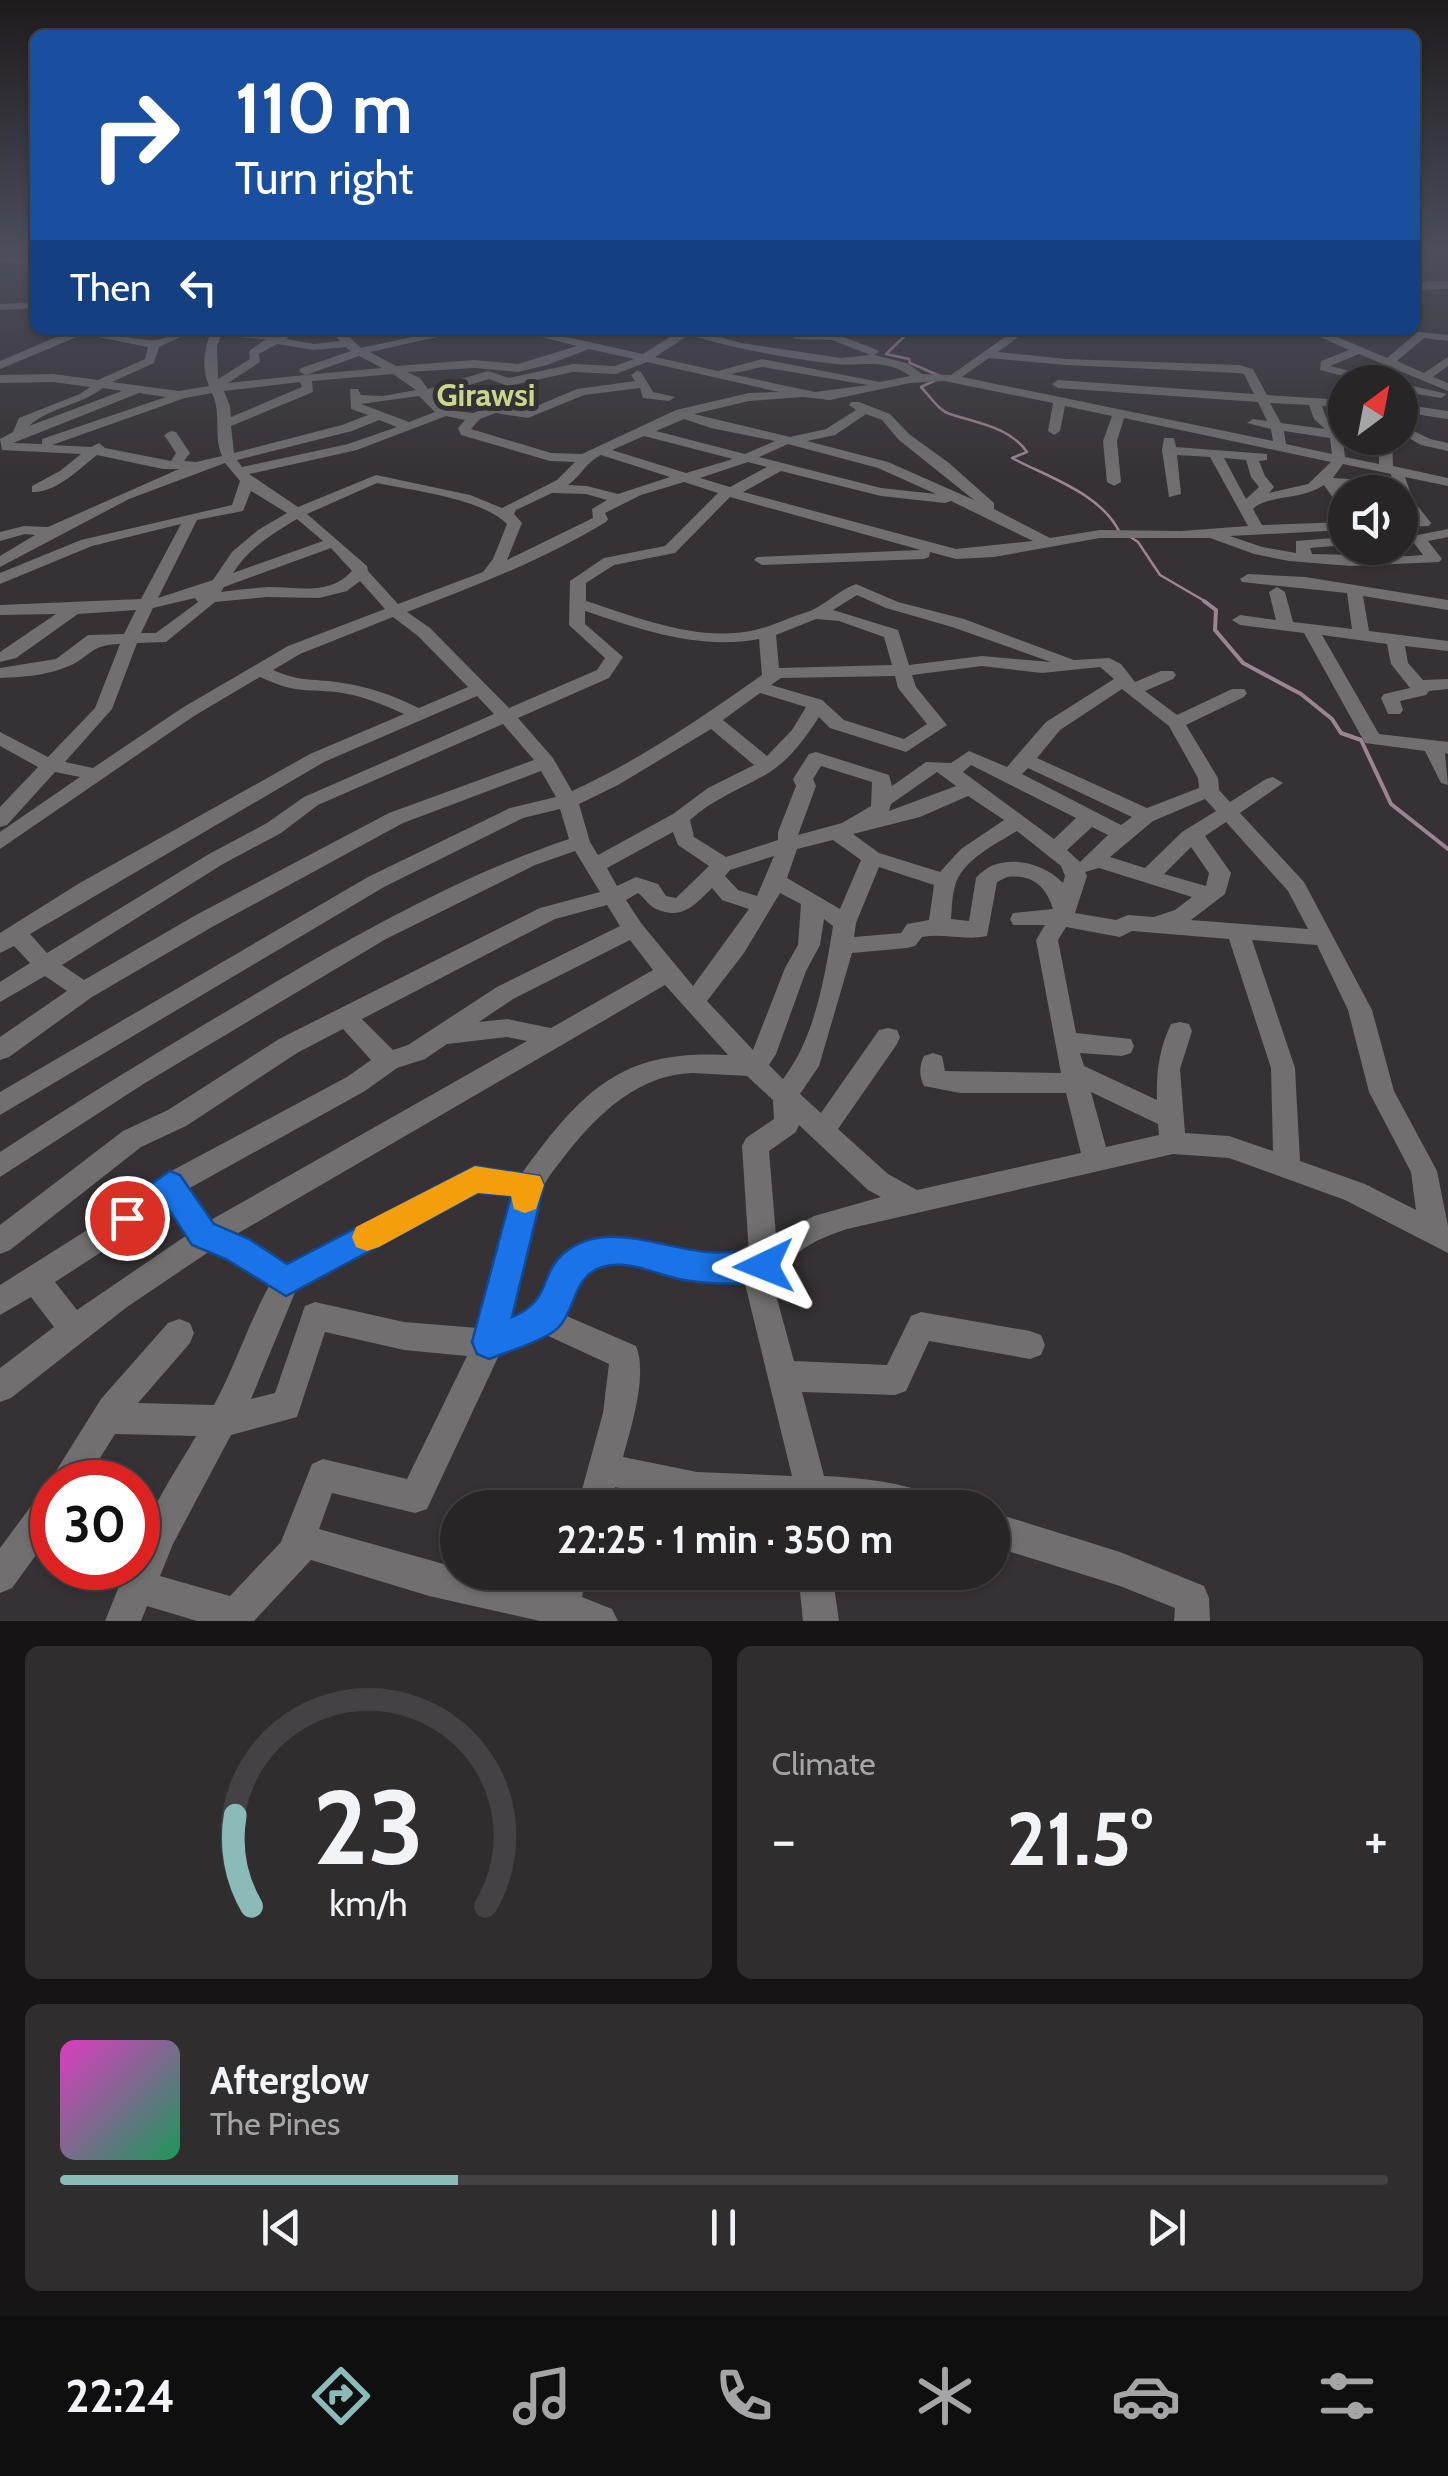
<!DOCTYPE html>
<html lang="en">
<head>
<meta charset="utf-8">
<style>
  :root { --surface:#282527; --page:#302d2f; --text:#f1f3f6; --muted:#a5a5a7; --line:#444244; --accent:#8bbbb9 }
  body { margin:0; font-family:Cabin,sans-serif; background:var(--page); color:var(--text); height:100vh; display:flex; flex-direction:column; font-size:38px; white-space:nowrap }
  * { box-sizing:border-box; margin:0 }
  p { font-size:32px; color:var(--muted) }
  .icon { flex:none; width:55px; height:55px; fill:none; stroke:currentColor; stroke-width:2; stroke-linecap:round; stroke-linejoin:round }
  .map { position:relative; height:1621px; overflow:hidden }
  .side { display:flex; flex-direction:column; gap:25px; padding:25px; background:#161415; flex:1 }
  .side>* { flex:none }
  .guide { position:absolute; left:30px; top:30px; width:1390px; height:305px; border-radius:15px; box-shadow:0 2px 8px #0004,0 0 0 2px var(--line); background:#1a4fa0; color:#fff; overflow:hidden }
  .needle { width:65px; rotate:32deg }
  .buttons { position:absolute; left:1328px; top:365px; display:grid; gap:20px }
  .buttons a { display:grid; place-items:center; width:90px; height:90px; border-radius:50%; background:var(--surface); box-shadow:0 2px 8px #0004,0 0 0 2px var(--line); font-size:50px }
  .speed { position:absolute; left:30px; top:1460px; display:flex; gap:20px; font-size:50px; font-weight:700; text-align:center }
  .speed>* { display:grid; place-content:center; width:130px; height:130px; border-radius:50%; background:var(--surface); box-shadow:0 2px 8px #0004,0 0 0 2px var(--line); line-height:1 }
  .speed .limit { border:15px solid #d22; background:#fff; color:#111 }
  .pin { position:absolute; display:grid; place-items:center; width:85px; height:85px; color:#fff; margin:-42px; border:5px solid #fff; border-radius:50%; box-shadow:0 2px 10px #0007 }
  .me { position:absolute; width:110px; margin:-55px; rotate:268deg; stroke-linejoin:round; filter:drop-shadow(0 0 8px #0008) }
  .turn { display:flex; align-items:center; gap:35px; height:210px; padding:0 40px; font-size:45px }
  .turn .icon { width:130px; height:130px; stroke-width:2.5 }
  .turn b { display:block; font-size:70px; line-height:85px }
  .then { display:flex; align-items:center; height:95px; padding:0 40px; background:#0003; gap:20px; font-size:38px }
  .big { font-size:75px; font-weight:700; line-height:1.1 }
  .side .widget { flex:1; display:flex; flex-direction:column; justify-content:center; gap:15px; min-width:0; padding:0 35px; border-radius:15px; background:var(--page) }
  .side .dial { align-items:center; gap:0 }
  .dial svg { height:260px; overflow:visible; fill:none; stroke:var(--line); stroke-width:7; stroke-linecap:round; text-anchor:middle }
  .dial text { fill:var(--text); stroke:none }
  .song { display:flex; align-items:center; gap:30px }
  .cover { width:120px; height:120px; border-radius:15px; background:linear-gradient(135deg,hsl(310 70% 55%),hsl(150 70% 35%)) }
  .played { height:10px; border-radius:5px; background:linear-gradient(90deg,var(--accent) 30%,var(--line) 30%) }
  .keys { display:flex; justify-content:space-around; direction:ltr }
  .heat { display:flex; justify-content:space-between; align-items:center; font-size:55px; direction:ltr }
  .side .tiles { flex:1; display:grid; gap:25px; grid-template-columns:1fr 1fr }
  .widget:last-child { grid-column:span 2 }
  .trip { position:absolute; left:440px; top:1490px; width:570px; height:100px; border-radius:50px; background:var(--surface); box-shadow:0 2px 8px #0004,0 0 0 2px var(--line); font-weight:700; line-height:100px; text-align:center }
  .menu { display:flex; height:160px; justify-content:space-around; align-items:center; background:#100f10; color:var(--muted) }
  .menu .icon { width:70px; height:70px }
  .menu .active { color:var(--accent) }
  .menu b { font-size:45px; color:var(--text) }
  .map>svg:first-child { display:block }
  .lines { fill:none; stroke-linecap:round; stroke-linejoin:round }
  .stream-far1 { stroke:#9d8492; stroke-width:2.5 }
  .stream { stroke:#9d8492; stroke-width:4 }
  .river { fill:#856377; fill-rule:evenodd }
  .minor { fill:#716f70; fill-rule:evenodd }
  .route { fill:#1a73e8; stroke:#114b97; stroke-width:2.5 }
  .slow { fill:#f59e0b }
  .labels { text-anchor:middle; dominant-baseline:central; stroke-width:10; stroke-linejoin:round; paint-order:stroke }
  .far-quarter-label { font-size:32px; font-weight:bold; fill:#c9d88c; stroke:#363134 }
</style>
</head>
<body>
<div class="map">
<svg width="1448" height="1621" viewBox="0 0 1448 1621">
  <rect width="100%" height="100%" fill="#363134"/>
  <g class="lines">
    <path class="stream-far1" d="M911 330 886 354 909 359 910 363 940 376
      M934 381 921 387C929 395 939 411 950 414 977 423 1010 427 1027 452L1012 458C1048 477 1102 494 1120 533
      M1129 536 1138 542 1160 575 1208 603"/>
    <path class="stream" d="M1204 601 1216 610 1215 630 1243 663 1301 694 1332 719 1341 733 1361 740 1391 804 1448 849"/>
    <path class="river" d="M1448 281V289L1415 290V282Z"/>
    <path class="minor" d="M0 257 35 258V264L0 263Z
      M35 302V308L0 310V304Z
      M73 330C99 330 122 338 148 340 163 342 179 330 196 330L159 347 154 363 112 382 179 391 209 386C201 367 204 348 212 330L280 333 300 330 286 339 314 344 340 341 330 330H342L361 348 444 330H468L370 352 396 366 474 360 518 364 577 346 514 330H535L643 354 678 332 676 330H696L741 343 841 358 870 355 832 340 796 339 790 336C816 323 851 340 877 350L879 352 874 355 907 363 922 374 951 375 1015 330H1028L998 352 1066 359 1239 365 1253 369 1267 395 1345 400V408L1322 406 1326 417 1342 432 1345 457 1379 464V438H1392L1393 466 1448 478V486L1405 477 1413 500 1431 523 1429 526 1400 527V519H1412L1400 502V492L1340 487 1345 495V509L1340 508 1324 485C1303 500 1267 495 1253 509L1262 525 1345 522V530L1230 536 1262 547 1296 553V541L1345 537V545L1310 548 1312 554 1409 556 1423 555 1411 539 1413 536 1448 529V537L1428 541 1442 559 1439 562 1351 566 1289 561 1254 554 1210 538H1100L994 557 956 559 930 552 929 557 924 559 762 565 754 560 757 557 921 550 730 497 675 553 614 565 586 583V601C639 618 702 644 759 629 775 625 793 616 810 611 825 605 839 590 856 584L898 602 964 619 1074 660 1109 658 1121 664 1135 682 1161 671H1173L1176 675 1173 679 1145 691 1177 715 1232 689H1244L1247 693 1244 697 1186 725 1218 778 1219 790 1230 802 1266 779 1273 777 1283 783 1240 813 1304 882 1372 1010 1394 1091 1437 1171 1448 1226V1253L1345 1200 1229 1158 1173 1154 847 1229C816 1239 787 1253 773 1284L794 1361 887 1365 911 1316 921 1312 1030 1331 1041 1335 1045 1345 1041 1355 1030 1359 929 1341 906 1391 895 1395 802 1392 824 1476C862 1478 901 1482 936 1496L940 1508 737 1507 684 1502 615 1487 610 1508H577L603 1413 609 1364 544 1334 500 1353 427 1509 415 1513 332 1493 319 1529 458 1568V1572H481L550 1587 554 1572H588L582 1597 612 1609 618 1621H540L429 1596 311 1560 254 1621H197L147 1606 141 1621H105L124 1574 129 1568H138C138 1521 174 1476 196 1436L115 1434 85 1482H52V1486L51 1482 56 1471 101 1399 168 1323 179 1319 190 1323 194 1333 190 1343 138 1403 214 1405C235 1366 248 1325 269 1286L228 1258 210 1251 127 1307 11 1398 0 1402V1368L54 1327 31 1297 0 1315V1285L103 1220 160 1177 347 1077 371 1060 343 1029 297 1053 186 1126 141 1147 10 1250 0 1254V1225L123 1131 168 1110 279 1039 540 908 600 892 575 851 535 865 386 939 145 1083 0 1177V1152C90 1093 181 1038 274 983 368 928 465 874 569 839L560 809 523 818 384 887 0 1115V1092L368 877 510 808 556 797 541 771 403 823 212 927 92 997 9 1057 0 1060V1037L67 991 45 976 0 1002V982L30 963 14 946 0 953V933L78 884 310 754 404 714C382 704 361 695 336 692 301 689 295 693 260 677L194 716 0 849V832L80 777 55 772 7 825 0 827V807L38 767 0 746V732L48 757 95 708 120 644C89 644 90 659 64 668 43 676 21 677 0 678V668L56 659 88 635 124 634 136 610 78 614 16 658 0 662V652L56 614 0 615V605L141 599 181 524 92 546 0 584V573L81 540 232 505 240 481 225 463 129 499 0 567V556L35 535 25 534 0 541V532L24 526 48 527 179 469H163L97 455C79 469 56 493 32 492V486L60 471 81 454 2 450 0 439 13 432 19 418 80 394 90 387 53 382 0 383V375L53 374 98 380 145 359 148 347 84 334 0 369V361ZM689 335C737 349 785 358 835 364 863 367 884 357 910 376L880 382 762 359 718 371 655 357ZM221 336 266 339 249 351 250 359 218 379 217 346ZM277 344 314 350 346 347 351 351 301 368 299 371 305 375 228 383 260 362 259 354ZM589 349 634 359 615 366 573 364 509 378 488 371 428 389 420 378 407 372 474 368 518 372 547 365ZM359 356 382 368 305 375 309 374ZM989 358 1066 365 1238 373 1244 374 1254 394 1058 380 1052 384 1058 388 1258 402 1267 421 1253 419 1247 423 1271 429 1273 441 962 377ZM647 362 779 392 749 393 676 410 582 454 551 453 471 429 480 419 496 413 528 418 584 395 640 388 643 398 669 401 675 397 653 392 641 372 637 371 631 375 635 381 577 389 527 410 495 405 473 413 454 411 440 405 433 396 489 379 508 386 573 372 616 374ZM762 367 868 385 815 392 731 374ZM393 374 416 390 383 396 361 395 358 389H350L351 409 368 415 342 425 234 453 231 426 313 392 312 381ZM944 381 1053 403 1048 431 1054 435 1060 431 1065 406 1112 416 1103 441 1107 482 1114 486 1121 482 1117 441 1124 418 1331 462 1308 484 1269 493 1274 487 1265 476 1259 461 1267 460V454L1176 447 1174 438H1164L1162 450 1169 497 1181 494 1177 455 1210 457 1248 526 1181 531 1100 530 1050 538 994 509V503L949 463 909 434 890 414 859 402H851L849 405 856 410 826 429 790 437 694 414 749 401 803 397 830 400 910 383ZM300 382 302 387 231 417 230 406 224 391ZM103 388 122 391 29 426C48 408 81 405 103 388ZM139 393 166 397 42 439V444L13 443ZM212 393C222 415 213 434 222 456L196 462 184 461 190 453 176 432 171 431 164 435 176 453 171 461 105 448 99 443 91 447 52 445 185 398ZM419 396 435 412 409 422 361 404ZM1270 403 1309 405 1314 419 1325 429 1281 423ZM866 414 882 420 899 440 974 500 888 462 807 441 835 435ZM446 416 465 420 458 428 461 435 550 461 575 462 557 480 502 508 470 495 376 475 298 507 249 474 357 450ZM684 419 711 428 775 441 745 454 656 431ZM379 420 397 427 348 444 242 467 237 460 352 431ZM1284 431 1330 438 1332 454 1286 444ZM644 436 733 459 686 473 612 450ZM788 444 878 468 936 494 881 488 759 457ZM601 455 670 477 618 494 587 486 568 485C581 476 586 462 601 455ZM1224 458 1246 460 1251 477 1259 487 1246 499ZM748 462 767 467 730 487 700 478ZM1343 464 1391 474 1392 482 1333 478ZM781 471 881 496 945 503 951 501 1033 541 956 549 743 492ZM684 482 718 493 665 546 604 558 570 581 569 625 605 658 597 670 509 708 430 628 407 612C475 586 543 560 606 522L608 519 605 513 641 495ZM377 483C413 491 481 498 507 524L493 559 483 572 398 604 368 571 367 566 307 514ZM251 491 287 513 258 530 232 552 213 580 158 598 197 520 243 511ZM552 493 586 494 607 500 592 509 593 518 507 560 522 523 514 514 516 510ZM297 519 323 541 233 573C249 548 272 534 297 519ZM331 548 352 571C329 596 299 587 269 587 253 588 237 590 221 592L224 587ZM360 581 385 609 288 646 182 708 93 768 65 762 112 709 137 643 166 642 215 602 267 597 319 598 347 591ZM857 595 886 608 952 627 1051 662 982 656 909 665 898 630 833 610ZM195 598 198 602 156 633H141L153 608ZM585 611C642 630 699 650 759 639L762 675C701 718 640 760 572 791L553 758 518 718 609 678 623 657 585 624ZM393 617 418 636 468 687 419 708C394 696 370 687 343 683 314 678 302 683 273 670L300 654ZM816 619 839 621 884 637 892 665 779 668 776 635ZM982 666 1042 673 1100 667 1114 679 1046 722 1007 767 969 751 951 763 926 762 892 786 889 775 816 752 809 754 793 779 796 786 778 832V840L726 857 694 837 690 820C713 799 739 790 765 775 788 762 805 739 819 717L830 728 906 752 947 725 916 687 912 675ZM895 676 898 688 927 724 904 739 844 720 822 700 771 685 781 678ZM1122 689 1169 726 1198 778 1199 788 1147 808 1037 758 1060 730ZM760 693 806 707 792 730 767 756 723 720ZM477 696 494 714 304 797 267 823 209 854 47 953 30 934 324 762ZM503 724 534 760 389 813 196 915 84 980 62 965 223 864 281 833 318 805ZM711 729 754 765 708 788 673 814 598 855 590 842 579 804 618 785ZM971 765 1076 818 1054 839 963 772ZM821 766 872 782 871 806 842 823 798 835 816 786 813 779ZM1028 768 1132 817 1121 825 1022 774ZM937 772 956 786 889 811 891 804ZM968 796 1004 820 961 849 940 872 879 853 853 834 920 817ZM1205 799 1216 811 1182 832 1145 868 1110 857 1153 821ZM1226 822 1288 891 1308 929 1191 920 1225 894 1231 873 1205 836ZM1092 827 1108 835 1080 862 1067 850ZM1017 831 1061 866 1065 876 1063 883C1042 861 998 851 976 878L969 921 951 919C952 908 952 896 955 886 961 861 997 843 1017 831ZM673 832 678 845 709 866 676 898 666 896 658 884 636 877 617 886 607 868ZM833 840 861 860 840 909 787 878 797 849ZM1191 847 1209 873 1206 886 1164 874ZM774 856 757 896 738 890 725 876 730 870ZM879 867 934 885 929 920 907 924 901 933 854 937 856 923ZM1099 868 1192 897 1175 910 1154 917 1128 915 1116 920 1075 913 1087 876 1085 872ZM1007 877C1032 874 1046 886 1053 909L1013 913 1010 919 1013 925H1045L1036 940 1061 1073 945 1071 942 1056 933 1053 924 1056C919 1066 919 1076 924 1086L960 1093H1066L1081 1153 917 1190 888 1174 838 1129 897 1044 900 1037 897 1030 888 1028 879 1030 821 1113 800 1094 819 1066 852 953 907 948 915 946 922 937C944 933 966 941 987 936L997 882ZM712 888 722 900 749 909 693 986 641 923 626 900 638 893C644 897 649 906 656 909 682 920 694 906 712 888ZM780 893 801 904 798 945 785 968 753 1050 707 1001 744 953ZM607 905 620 926 497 987 408 1045 393 1050 362 1019 555 919ZM824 919 833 926C825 976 815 1038 783 1079L769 1065 776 1054 806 971 820 945ZM1066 927 1120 937 1132 931 1229 939 1271 1068 1273 1151 1229 1136 1185 1133 1180 1069 1192 1031 1189 1024 1180 1022 1171 1024C1159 1049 1156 1073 1157 1100L1084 1066 1080 1053 1122 1056 1131 1053 1134 1046 1131 1039 1076 1033 1058 940ZM630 940 653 970 551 1028 507 1019 479 1022 513 999ZM1252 940 1317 945 1348 1010 1369 1092 1411 1172 1416 1210 1365 1184 1300 1161 1295 1068ZM665 985 728 1055C621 1049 583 1090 522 1173L475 1167 466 1171 287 1266 235 1235ZM507 1037 527 1041 209 1221 188 1189 365 1091 397 1068 425 1059 447 1044ZM693 1073 747 1076 773 1100 774 1119 746 1138 742 1146 749 1254 696 1253 629 1239H599L576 1247 564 1256 534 1310 510 1320C520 1278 526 1232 541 1192 546 1178 558 1165 567 1153 600 1112 638 1075 693 1073ZM1091 1092 1158 1124 1159 1135 1106 1147ZM799 1125 868 1190 881 1197 814 1216 776 1236 769 1151 796 1132ZM478 1191 513 1195 478 1328 404 1322 315 1302 305 1306 275 1393 251 1399 296 1290ZM167 1203 187 1235 77 1310 55 1282 123 1238ZM614 1263 696 1279 746 1280 745 1284 792 1476 697 1472 623 1457C631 1428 648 1374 636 1346L562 1314C574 1288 583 1266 614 1263ZM325 1332 404 1350 467 1356 407 1479 323 1459 312 1464 281 1542 230 1596 160 1576 173 1544 231 1435 297 1417Z
      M1305 330H1321L1387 358 1418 332 1448 335V341L1424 338 1397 361 1424 373 1448 357V366L1433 377 1448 383V391L1359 354 1330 366 1383 379 1385 382H1367L1320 370 1321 361 1349 350Z
      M1400 383 1447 394 1441 398 1400 391Z
      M1400 404 1448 411V419L1400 412Z
      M1400 424 1430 439 1448 443V451L1421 445 1400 433Z
      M1248 574 1305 577 1448 600V610L1363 596 1369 631 1448 641V651L1405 646 1408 663 1423 680 1448 679V689L1429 691 1426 695 1400 701 1403 710 1400 714H1388L1381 698 1384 694 1410 688 1391 664 1387 644 1322 635 1379 734 1448 742V754L1445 753 1448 785 1441 783 1425 751 1365 743 1304 633 1240 625 1232 620 1240 615 1276 620 1269 592 1277 587 1285 592 1293 622 1352 629 1347 593 1242 582 1240 579Z
      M52 1490V1533L12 1588 0 1593V1548L40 1494Z
      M992 1512 1120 1552 1204 1586 1209 1598 1210 1621H1174L1175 1608 1120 1586 992 1546Z
      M798 1572H832L839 1621H803Z"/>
  </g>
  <linearGradient id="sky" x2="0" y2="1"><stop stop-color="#1e1b1d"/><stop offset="0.53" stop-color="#4c4e5c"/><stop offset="1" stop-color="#4c4e5c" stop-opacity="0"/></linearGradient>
  <rect width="1448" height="478" fill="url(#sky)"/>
  <path class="route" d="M475 1166 540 1176 544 1185 512 1317C552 1301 539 1274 564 1253 605 1219 661 1248 706 1252 729 1254 753 1248 775 1256L780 1266 775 1277C749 1287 711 1284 684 1280 656 1275 630 1259 602 1267 571 1276 576 1317 553 1332 535 1344 509 1351 489 1359L477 1354 472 1342 511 1196 478 1193 286 1296 226 1259 192 1245 166 1205 127 1231 116 1227 111 1218 116 1208 170 1171 180 1175 214 1224 249 1239 287 1264Z"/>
  <path class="slow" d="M475 1166 540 1176 544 1185 536 1209 525 1213 514 1209 511 1196 478 1193 379 1247 367 1251 356 1247 352 1237 356 1227Z"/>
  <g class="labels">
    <g class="far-quarter-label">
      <text x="486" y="394">Girawsi</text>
    </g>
  </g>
</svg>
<div class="buttons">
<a><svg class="needle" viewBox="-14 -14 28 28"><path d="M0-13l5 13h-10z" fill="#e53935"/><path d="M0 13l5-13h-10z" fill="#a5a5a7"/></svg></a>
<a><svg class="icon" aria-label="sound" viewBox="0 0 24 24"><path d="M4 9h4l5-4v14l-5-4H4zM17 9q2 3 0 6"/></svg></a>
</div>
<div class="speed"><div class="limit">30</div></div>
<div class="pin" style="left:127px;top:1218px;background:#d93025"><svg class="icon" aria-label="arrive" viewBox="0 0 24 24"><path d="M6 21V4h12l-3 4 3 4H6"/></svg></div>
<svg class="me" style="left:764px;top:1266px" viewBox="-20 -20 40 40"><path d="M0-17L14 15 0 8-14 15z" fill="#1a73e8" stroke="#fff" stroke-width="4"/></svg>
<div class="trip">22:25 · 1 min · 350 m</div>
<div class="guide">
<div class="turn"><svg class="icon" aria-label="right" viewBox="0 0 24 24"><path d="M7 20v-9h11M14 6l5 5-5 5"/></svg><div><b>110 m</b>Turn right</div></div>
<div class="then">Then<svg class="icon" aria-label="left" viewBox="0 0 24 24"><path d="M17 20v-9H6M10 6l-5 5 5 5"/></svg></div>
</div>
</div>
<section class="side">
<div class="tiles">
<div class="widget dial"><svg viewBox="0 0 100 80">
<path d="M14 69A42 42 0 1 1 86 69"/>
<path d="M14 69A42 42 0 0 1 9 41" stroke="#8bbbb9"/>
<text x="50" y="56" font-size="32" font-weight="700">23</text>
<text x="50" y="72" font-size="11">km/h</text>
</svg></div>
<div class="widget"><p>Climate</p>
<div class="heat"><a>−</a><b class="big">21.5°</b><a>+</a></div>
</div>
<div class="widget">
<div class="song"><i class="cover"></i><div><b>Afterglow</b><p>The Pines</p></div></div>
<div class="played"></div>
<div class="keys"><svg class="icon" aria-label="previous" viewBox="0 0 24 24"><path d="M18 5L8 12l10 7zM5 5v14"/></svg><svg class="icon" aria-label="pause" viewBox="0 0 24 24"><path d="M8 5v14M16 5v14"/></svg><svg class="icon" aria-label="next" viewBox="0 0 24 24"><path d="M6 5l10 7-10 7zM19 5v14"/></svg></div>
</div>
</div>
</section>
<nav class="menu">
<b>22:24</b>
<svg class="icon active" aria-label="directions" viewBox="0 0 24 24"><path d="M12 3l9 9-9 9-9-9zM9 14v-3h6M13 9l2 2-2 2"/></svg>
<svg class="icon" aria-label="music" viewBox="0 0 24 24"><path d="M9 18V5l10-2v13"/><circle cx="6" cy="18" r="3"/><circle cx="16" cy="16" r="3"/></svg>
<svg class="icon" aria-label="phone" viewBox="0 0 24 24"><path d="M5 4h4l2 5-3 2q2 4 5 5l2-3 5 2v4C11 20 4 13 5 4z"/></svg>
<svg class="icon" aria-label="climate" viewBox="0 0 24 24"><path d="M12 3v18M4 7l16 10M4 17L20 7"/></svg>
<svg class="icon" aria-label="car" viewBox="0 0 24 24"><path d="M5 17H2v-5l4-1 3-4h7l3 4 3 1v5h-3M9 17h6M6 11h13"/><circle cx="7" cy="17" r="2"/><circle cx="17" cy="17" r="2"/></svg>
<svg class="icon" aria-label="filters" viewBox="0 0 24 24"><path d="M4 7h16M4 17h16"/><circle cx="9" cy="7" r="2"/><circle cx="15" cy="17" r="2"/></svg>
</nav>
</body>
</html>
